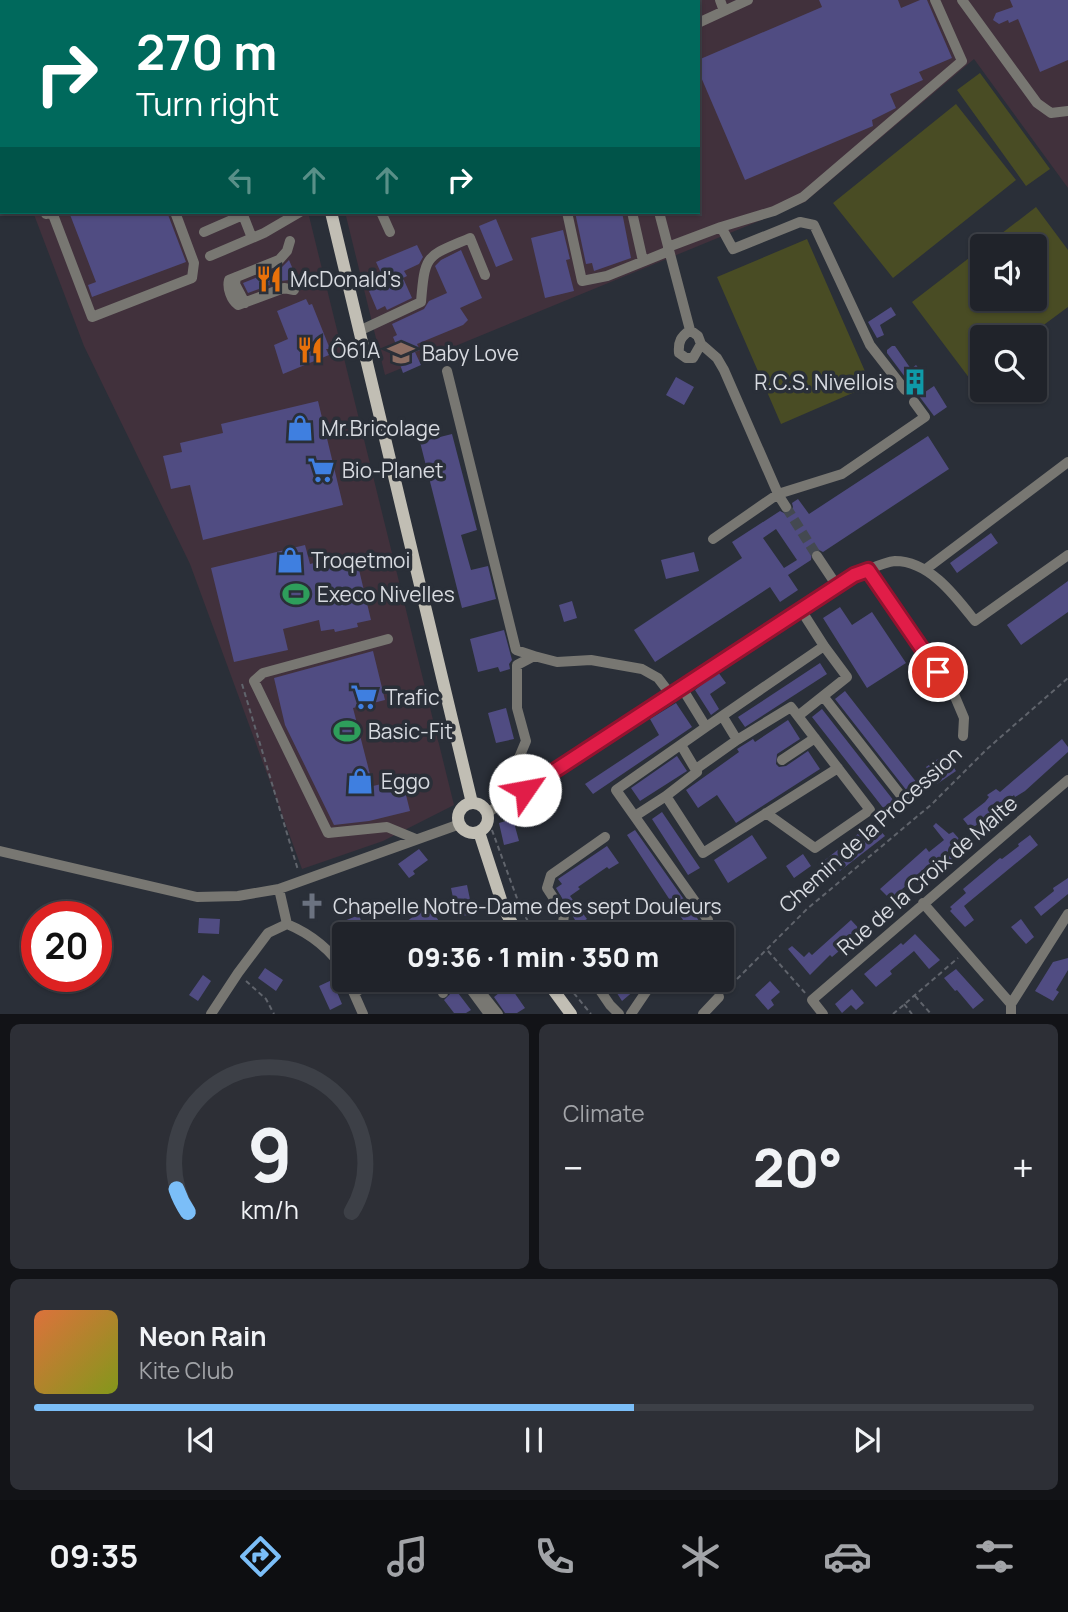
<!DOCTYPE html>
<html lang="en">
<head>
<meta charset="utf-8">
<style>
  :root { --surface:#20232a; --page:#2d2f36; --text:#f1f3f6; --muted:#a2a4a8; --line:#3d4047; --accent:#7bbef8 }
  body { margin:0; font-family:Manrope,sans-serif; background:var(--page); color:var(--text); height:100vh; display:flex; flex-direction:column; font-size:26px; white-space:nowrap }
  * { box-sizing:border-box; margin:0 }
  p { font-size:23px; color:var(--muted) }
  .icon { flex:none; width:38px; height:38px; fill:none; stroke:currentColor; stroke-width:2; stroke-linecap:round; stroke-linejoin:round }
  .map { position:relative; height:1014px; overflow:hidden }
  .side { display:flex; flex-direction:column; gap:10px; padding:10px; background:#121317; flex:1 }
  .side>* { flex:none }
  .hud { position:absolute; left:0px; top:0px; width:700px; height:214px; box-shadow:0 2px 5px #0004,0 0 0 2px var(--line); background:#00695c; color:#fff; overflow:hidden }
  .tools { position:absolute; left:970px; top:234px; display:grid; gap:14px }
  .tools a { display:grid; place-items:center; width:77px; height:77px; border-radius:7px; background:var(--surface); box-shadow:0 2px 5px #0004,0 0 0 2px var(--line); font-size:35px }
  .speed { position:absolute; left:21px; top:901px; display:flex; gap:14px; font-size:35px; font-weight:700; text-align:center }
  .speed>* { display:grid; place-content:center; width:91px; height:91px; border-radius:50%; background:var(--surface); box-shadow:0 2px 5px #0004,0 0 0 2px var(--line); line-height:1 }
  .speed .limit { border:10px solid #d22; background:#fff; color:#111 }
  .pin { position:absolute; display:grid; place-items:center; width:60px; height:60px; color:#fff; margin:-30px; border:4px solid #fff; border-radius:50%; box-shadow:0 2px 7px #0007 }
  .me { position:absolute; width:77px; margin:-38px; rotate:57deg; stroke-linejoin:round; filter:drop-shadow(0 0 5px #0008) }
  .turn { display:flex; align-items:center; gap:24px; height:147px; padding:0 21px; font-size:32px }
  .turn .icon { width:91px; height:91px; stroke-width:2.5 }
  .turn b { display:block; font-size:49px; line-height:60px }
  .lanes { display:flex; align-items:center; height:66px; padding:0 21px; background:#0003; justify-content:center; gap:35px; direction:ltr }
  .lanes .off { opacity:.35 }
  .big { font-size:52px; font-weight:800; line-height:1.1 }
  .side .widget { flex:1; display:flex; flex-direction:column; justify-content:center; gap:10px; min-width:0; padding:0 24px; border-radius:10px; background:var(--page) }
  .side .dial { align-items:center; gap:0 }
  .dial svg { height:182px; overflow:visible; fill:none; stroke:var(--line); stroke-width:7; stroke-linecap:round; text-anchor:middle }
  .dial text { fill:var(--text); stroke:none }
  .song { display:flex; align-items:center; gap:21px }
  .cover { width:84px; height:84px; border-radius:10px; background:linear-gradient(135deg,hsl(20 70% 55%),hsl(70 70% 35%)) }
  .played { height:7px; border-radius:4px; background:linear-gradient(90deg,var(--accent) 60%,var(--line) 60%) }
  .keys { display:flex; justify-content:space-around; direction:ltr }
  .heat { display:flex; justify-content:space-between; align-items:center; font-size:38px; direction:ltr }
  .side .tiles { flex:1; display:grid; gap:10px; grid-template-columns:1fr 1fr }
  .widget:last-child { grid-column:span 2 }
  .trip { position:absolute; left:332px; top:922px; width:402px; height:70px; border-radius:7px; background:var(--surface); box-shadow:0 2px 5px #0004,0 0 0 2px var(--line); font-weight:800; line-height:70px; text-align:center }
  .menu { display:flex; height:112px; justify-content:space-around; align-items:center; background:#0d0e11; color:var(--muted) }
  .menu .icon { width:49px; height:49px }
  .menu .selected { color:var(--accent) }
  .menu b { font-size:32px; color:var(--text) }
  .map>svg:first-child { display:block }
  .industrial { fill:#41313c }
  .green { fill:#494c24 }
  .building { fill:#504c82; fill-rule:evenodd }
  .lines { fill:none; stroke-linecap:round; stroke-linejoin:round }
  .minor-tunnel { stroke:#444951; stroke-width:10; stroke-dasharray:10 5; stroke-linecap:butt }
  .path { stroke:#60646c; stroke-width:2; stroke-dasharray:5 3.5; stroke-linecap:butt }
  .minor { stroke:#787772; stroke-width:10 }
  .major { stroke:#c1beb4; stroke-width:12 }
  .route-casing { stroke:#92132f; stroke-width:18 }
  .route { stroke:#e11d48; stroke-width:12 }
  .labels { text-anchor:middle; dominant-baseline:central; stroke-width:7; stroke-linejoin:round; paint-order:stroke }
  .poi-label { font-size:21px; fill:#d7dae0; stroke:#2a2f38; text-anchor:start }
  .street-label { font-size:21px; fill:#d7dae0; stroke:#2a2f38 }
</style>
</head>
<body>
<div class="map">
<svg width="1068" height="1014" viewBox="0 0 1068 1014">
  <rect width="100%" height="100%" fill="#2a2f38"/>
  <path class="industrial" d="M0 0H256V2H2V131Z
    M293 0H1068V188L974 59 805 202 385 375 345 212H698V2Z
    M33 212H308L454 805 383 841 302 869 190 564 84 346Z"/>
  <path class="green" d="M980 73 1050 169 1026 186 957 90Z
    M956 104 1016 180 893 278 833 203Z
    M1036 207 1068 250V307L1026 338H982V371L970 379 912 302 982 248V299H1034V247H984Z
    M807 239 871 385 781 424 717 277Z"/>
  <path class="building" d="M819 0H898L901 8 920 0H927L952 58 919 72 923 80 890 94 896 108 872 120 873 126 745 180 698 70V60L822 7Z
    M1010 0H1068V60L1040 72 1018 19 1009 23 1008 20 999 24 993 20 996 13 1013 7Z
    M69 212H167L186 262 92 297 88 285 96 282Z
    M575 212H622L631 258 594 271 592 263 586 264Z
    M496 219 513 260 496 267 479 226Z
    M563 230 570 259 566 260 574 291 545 298 531 238Z
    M417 245 423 257 419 264 404 271 407 276 403 278 412 298 387 310 385 306 377 310 369 291 386 284 376 262Z
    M461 250 482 298 460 308 468 320 463 325 417 344 420 350 415 352 421 365 403 373 398 359 401 357 393 337 397 335 392 324 424 309 429 301 447 293 435 266 441 260Z
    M289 260 297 279 281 281 248 293 243 283 282 267Z
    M306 299 309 305 312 304 330 349H326L329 355 283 374 274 345 288 339 277 311Z
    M891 307 896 315 880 325 884 335 877 338 868 322Z
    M892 346H895L911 369 916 365 924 375 911 385 887 353V350Z
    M676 377 694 387 684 405 666 395Z
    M934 386 947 407 934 416 919 396Z
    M318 401 343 505 203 540 190 485 171 489 163 456 182 452 180 443 223 433 221 424Z
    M452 434 477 530 461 535 471 570 488 566 496 599 462 608 420 442Z
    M928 436 949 469 823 552 817 549 812 550 811 560 788 575 798 590 780 602 770 587 655 662 634 630 742 558 732 542 780 511 786 514 791 513 793 507 792 503 798 499 809 514ZM776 529 797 560 784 568 763 538Z
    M991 533 998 543 957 573 950 563Z
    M305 545 310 564 355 553 371 620 357 623 358 627 335 632 334 629 321 631 319 620 283 629 288 650 234 662 211 568Z
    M694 552 699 571 666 579 661 560Z
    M1068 581V612L1021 645 1007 625Z
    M572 601 577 618 564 622 559 605Z
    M840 607 852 625 872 612 906 663 867 688 823 618Z
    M504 630 512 660 509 664 510 669 500 672 498 667 478 672 470 639Z
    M373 651 385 700 353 708 373 786 402 779 410 811 369 821 334 825 285 725 274 678Z
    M820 663 827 674 745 727 738 717Z
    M718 672 726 683 710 694 719 709 711 715 695 690Z
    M845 691 917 783 907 791 835 699Z
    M676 703 692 727 593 794 585 784 659 735 650 719Z
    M506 708 514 739 496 743 488 713Z
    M822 709 894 801 884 809 812 717Z
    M788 720 800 739 777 754 776 764 779 767 786 766 808 751 820 769 736 823 717 795 698 808 686 790 739 752 737 749 753 739 755 742Z
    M1062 739 1068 747V752L1025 791 1015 797 1014 795 999 808 1000 811 995 815 993 813 971 829 963 819 985 802 989 797 987 795 996 789 1000 792Z
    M945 754 956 771 937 784 926 767Z
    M677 756 687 771 640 801 631 788Z
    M662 812 700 868 688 875 652 819Z
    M513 819 519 841 504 845 499 823Z
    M873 822 885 836 836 874 825 860Z
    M936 823 949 834 953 832 961 841 964 839 968 846 940 869 933 862 921 871 926 876 917 884 914 880 902 889 905 893 894 903 880 889 926 848 929 852 944 840 933 826Z
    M635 830 702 925 691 932 627 835Z
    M752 835 767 858 728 883 714 860Z
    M1030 835 1038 845 964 906 974 920 965 927 950 911 952 909 950 907 966 893 963 889 1000 858 1002 859 1019 846 1018 844Z
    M607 846 619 863 609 869 607 867 578 887 580 889 570 896 587 919 582 922 591 934H577L573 928 578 925 556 888 562 884 558 879Z
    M419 849 428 860 413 871 415 874 409 878 398 864Z
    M803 854 811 866 794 878 786 866Z
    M1068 878V894L1041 916 1034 907 1054 891 1053 888Z
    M467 885 473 914 457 917 451 888Z
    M428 906 439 921 420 934H389Z
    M359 915 365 932 350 934 344 921Z
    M199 918 220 919 219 934 198 933Z
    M1021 919 1034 937 1026 944 1011 927Z
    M851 920 864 934 855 943 852 940 832 957 830 955 810 975 788 949 792 946 804 957 809 952 812 955Z
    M915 934 940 960 929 969 914 951 890 971 892 974 876 987 864 974 901 943 903 945Z
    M1068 958V970L1056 990 1059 992 1053 1001 1035 991 1053 962Z
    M265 968 283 980 276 991 258 978Z
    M956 969 984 1000 973 1009 957 990 955 991 944 978Z
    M203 975 211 981 198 1001 189 995Z
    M332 980 342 1004 330 1010 319 986Z
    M623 980H637L641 985 622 1001 613 987Z
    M770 981 780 992 771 1000 774 1005 768 1010 755 995Z
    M509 985 525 1008 517 1013H505L494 997Z
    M455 989 471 1010 466 1013H454L444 1000Z
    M852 989 864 1003 856 1010 851 1005 842 1013 835 1004Z"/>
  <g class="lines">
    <path class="minor-tunnel" d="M786 507 817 556"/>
    <path class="path" d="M242 684 298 870
      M489 822 518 901 534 934
      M768 951 806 994
      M563 980 591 1014
      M246 981 266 999 274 1014
      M725 991 807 909 932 804 987 749 1068 678
      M915 996 931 1014
      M904 1004 912 1014
      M893 1014 958 958"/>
    <path class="minor" d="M27 0V2
      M196 0V2
      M555 0V2
      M584 0 585 2
      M610 0 611 2
      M720 0 724 11
      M962 0 1037 103 1051 113 1068 111
      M243 2 247 0
      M698 23 748 0
      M0 72H2
      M45 212 46 214 52 212 92 317 192 278 194 263 175 212
      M381 212 390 232
      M567 212 582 281 607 276 669 251
      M632 212 643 261
      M659 212 690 330 698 336 701 344 693 358H686L679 353C678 341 681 337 690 330
      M721 227 774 211 803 197 962 61 935 0
      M204 232 243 215 252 238
      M290 241 287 251 279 260 229 280C227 288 231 300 238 305L284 288 294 290
      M668 247 721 227 733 249 800 222 814 225 870 345 905 390
      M210 256 264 233 300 212
      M236 277 235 284 245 303
      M359 331 421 302C425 253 426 257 470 238L485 275
      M701 344 717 358 724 370 779 496 786 507
      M447 371 516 650 534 656
      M713 539 778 494 842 474 925 417 914 402
      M817 556 837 586
      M926 569 1068 462
      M868 570 953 692 964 718 963 736
      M801 610 824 646
      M388 639 263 673 254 681 328 833 387 827 416 839
      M682 688 706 727 616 790 708 920
      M823 696 906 802
      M723 717 737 740 791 707 870 810 815 848 766 813
      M706 727 824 646 847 677 798 716
      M782 760 815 738
      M696 769 737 740
      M515 794 516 765 526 741 517 708V665L534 656 557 662 591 660 642 669 658 678 671 695
      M666 796 697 772 681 745
      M487 813 854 575C866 571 883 562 895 561 930 561 956 597 975 621L1068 555
      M635 816 666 796 703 853 838 768
      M0 851 197 897 238 896 279 889 460 824
      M279 889 287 924
      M923 903 1011 1004
      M287 924C311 934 331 950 345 972
      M562 934 564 914 547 888 551 875 605 837
      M348 980 363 1014
      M464 980 489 1014
      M471 980 498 1014
      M593 980 610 1005 619 1014
      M354 993 375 980
      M443 993 444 980
      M211 1014 238 973 268 933 287 924
      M631 1014 654 980
      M703 1014 719 997
      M823 1014 812 1000 1068 780
      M1011 1014V1004L1068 914"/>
    <path class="major" d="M283 0 284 2
      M331 212 472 803
      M458 818a15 15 0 1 1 30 0a15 15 0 1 1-30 0Z
      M479 832 504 909 518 934
      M546 980 571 1014"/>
  </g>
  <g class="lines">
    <g class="route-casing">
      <path id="route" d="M525 790 854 575 868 570 938 672"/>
    </g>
    <use href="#route" class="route"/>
  </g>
  <defs>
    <g id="restaurant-bare" transform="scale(2.1)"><path d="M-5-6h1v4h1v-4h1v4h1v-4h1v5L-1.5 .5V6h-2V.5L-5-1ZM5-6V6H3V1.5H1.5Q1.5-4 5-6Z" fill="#e8710a" stroke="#2a2f38" stroke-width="2.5" paint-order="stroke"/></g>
    <g id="school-bare" transform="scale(2.1)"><path d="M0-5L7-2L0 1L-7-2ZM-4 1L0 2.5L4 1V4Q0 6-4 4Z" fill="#8d6e63" stroke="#2a2f38" stroke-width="2.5" paint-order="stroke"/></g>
    <g id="building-bare" transform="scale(2.1)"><path d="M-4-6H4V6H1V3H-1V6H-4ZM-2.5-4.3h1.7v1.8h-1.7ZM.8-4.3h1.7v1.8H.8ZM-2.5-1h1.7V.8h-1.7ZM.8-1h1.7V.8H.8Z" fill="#0f9aa8" stroke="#2a2f38" stroke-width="2.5" paint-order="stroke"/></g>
    <g id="shop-bare" transform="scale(2.1)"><path d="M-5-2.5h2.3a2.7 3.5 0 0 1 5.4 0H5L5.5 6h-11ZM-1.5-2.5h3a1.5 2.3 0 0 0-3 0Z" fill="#3f7fe0" stroke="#2a2f38" stroke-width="2.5" paint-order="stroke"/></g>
    <g id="supermarket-bare" transform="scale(2.1)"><path d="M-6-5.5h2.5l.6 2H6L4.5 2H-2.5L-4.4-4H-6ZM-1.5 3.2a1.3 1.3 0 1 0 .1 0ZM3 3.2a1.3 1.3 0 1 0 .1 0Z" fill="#3f7fe0" stroke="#2a2f38" stroke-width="2.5" paint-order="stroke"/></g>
    <g id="stadium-bare" transform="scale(2.1)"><path d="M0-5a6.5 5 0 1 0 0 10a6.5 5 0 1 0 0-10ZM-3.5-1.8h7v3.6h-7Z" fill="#2e9e5b" stroke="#2a2f38" stroke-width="2.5" paint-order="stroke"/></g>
    <g id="church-bare" transform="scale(2.1)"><path d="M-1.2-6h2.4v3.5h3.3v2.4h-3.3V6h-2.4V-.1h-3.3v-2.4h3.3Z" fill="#6b7280" stroke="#2a2f38" stroke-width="2.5" paint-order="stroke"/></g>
  </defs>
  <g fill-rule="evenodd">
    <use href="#restaurant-bare" x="269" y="279"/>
    <use href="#restaurant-bare" x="310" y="350"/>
    <use href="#school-bare" x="401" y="353"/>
    <use href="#building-bare" x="915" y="382"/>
    <use href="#shop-bare" x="300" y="428"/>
    <use href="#supermarket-bare" x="321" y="470"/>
    <use href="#shop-bare" x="290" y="560"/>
    <use href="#stadium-bare" x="296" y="594"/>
    <use href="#supermarket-bare" x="364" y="697"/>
    <use href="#stadium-bare" x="347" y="731"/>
    <use href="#shop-bare" x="360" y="781"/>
    <use href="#church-bare" x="312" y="906"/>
  </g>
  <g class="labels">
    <g class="poi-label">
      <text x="290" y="279">McDonald's</text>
      <text x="331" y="350">Ô61A</text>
      <text x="422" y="353">Baby Love</text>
      <text x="894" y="382" text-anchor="end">R.C.S. Nivellois</text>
      <text x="321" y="428">Mr.Bricolage</text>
      <text x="342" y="470">Bio-Planet</text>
      <text x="311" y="560">Troqetmoi</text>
      <text x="317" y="594">Execo Nivelles</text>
      <text x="385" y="697">Trafic</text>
      <text x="368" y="731">Basic-Fit</text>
      <text x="381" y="781">Eggo</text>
      <text x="333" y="906">Chapelle Notre-Dame des sept Douleurs</text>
    </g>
    <g class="street-label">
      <text transform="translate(870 829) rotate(-42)">Chemin de la Procession</text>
      <text transform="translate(927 875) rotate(-41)">Rue de la Croix de Malte</text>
    </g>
  </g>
</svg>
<div class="tools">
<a><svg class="icon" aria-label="sound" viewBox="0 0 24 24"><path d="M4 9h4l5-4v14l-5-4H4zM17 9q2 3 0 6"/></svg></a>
<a><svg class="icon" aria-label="search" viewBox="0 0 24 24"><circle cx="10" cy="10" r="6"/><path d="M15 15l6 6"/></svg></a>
</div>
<div class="speed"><div class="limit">20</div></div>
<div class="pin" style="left:938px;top:672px;background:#d93025"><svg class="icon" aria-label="arrive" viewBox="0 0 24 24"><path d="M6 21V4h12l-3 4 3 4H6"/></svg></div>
<svg class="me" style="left:525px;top:790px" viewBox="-20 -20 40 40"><circle r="19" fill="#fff"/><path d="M0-13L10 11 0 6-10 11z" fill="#e11d48"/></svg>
<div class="trip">09:36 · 1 min · 350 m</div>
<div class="hud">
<div class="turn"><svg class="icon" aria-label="right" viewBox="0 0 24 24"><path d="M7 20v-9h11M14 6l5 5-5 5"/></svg><div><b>270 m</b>Turn right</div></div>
<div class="lanes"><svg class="icon off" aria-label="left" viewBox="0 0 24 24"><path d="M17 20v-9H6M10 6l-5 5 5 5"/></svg><svg class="icon off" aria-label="ahead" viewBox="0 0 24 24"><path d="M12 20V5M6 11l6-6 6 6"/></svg><svg class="icon off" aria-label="ahead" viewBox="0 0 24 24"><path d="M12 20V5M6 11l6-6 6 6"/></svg><svg class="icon" aria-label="right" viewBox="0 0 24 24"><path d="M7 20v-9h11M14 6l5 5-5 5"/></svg></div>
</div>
</div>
<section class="side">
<div class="tiles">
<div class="widget dial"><svg viewBox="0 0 100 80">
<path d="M14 69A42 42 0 1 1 86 69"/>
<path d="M14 69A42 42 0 0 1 9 59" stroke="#7bbef8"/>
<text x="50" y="56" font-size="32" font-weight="700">9</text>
<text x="50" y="72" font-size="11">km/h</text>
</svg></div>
<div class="widget"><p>Climate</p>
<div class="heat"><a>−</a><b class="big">20°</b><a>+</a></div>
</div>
<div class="widget">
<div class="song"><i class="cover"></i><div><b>Neon Rain</b><p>Kite Club</p></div></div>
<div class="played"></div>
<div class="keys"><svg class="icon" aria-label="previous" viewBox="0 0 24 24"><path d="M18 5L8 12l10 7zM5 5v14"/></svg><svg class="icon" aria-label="pause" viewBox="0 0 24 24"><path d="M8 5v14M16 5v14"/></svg><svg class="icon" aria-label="next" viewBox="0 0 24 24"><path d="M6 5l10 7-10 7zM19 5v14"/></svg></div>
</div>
</div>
</section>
<nav class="menu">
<b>09:35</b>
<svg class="icon selected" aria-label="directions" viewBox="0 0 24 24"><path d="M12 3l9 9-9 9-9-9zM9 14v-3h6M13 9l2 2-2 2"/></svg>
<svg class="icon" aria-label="music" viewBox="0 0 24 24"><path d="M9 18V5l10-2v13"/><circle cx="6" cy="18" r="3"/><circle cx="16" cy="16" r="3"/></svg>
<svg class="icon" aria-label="phone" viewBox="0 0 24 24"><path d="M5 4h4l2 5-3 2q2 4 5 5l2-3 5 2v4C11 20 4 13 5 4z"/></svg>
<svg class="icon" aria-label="climate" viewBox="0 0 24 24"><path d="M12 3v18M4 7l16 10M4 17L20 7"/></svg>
<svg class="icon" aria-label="car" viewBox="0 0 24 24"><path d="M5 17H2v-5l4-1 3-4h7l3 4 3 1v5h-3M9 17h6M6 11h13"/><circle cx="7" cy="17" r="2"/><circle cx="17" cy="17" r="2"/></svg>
<svg class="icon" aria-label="filters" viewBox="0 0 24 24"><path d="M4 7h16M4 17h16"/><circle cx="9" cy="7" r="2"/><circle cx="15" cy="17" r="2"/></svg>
</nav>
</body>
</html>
